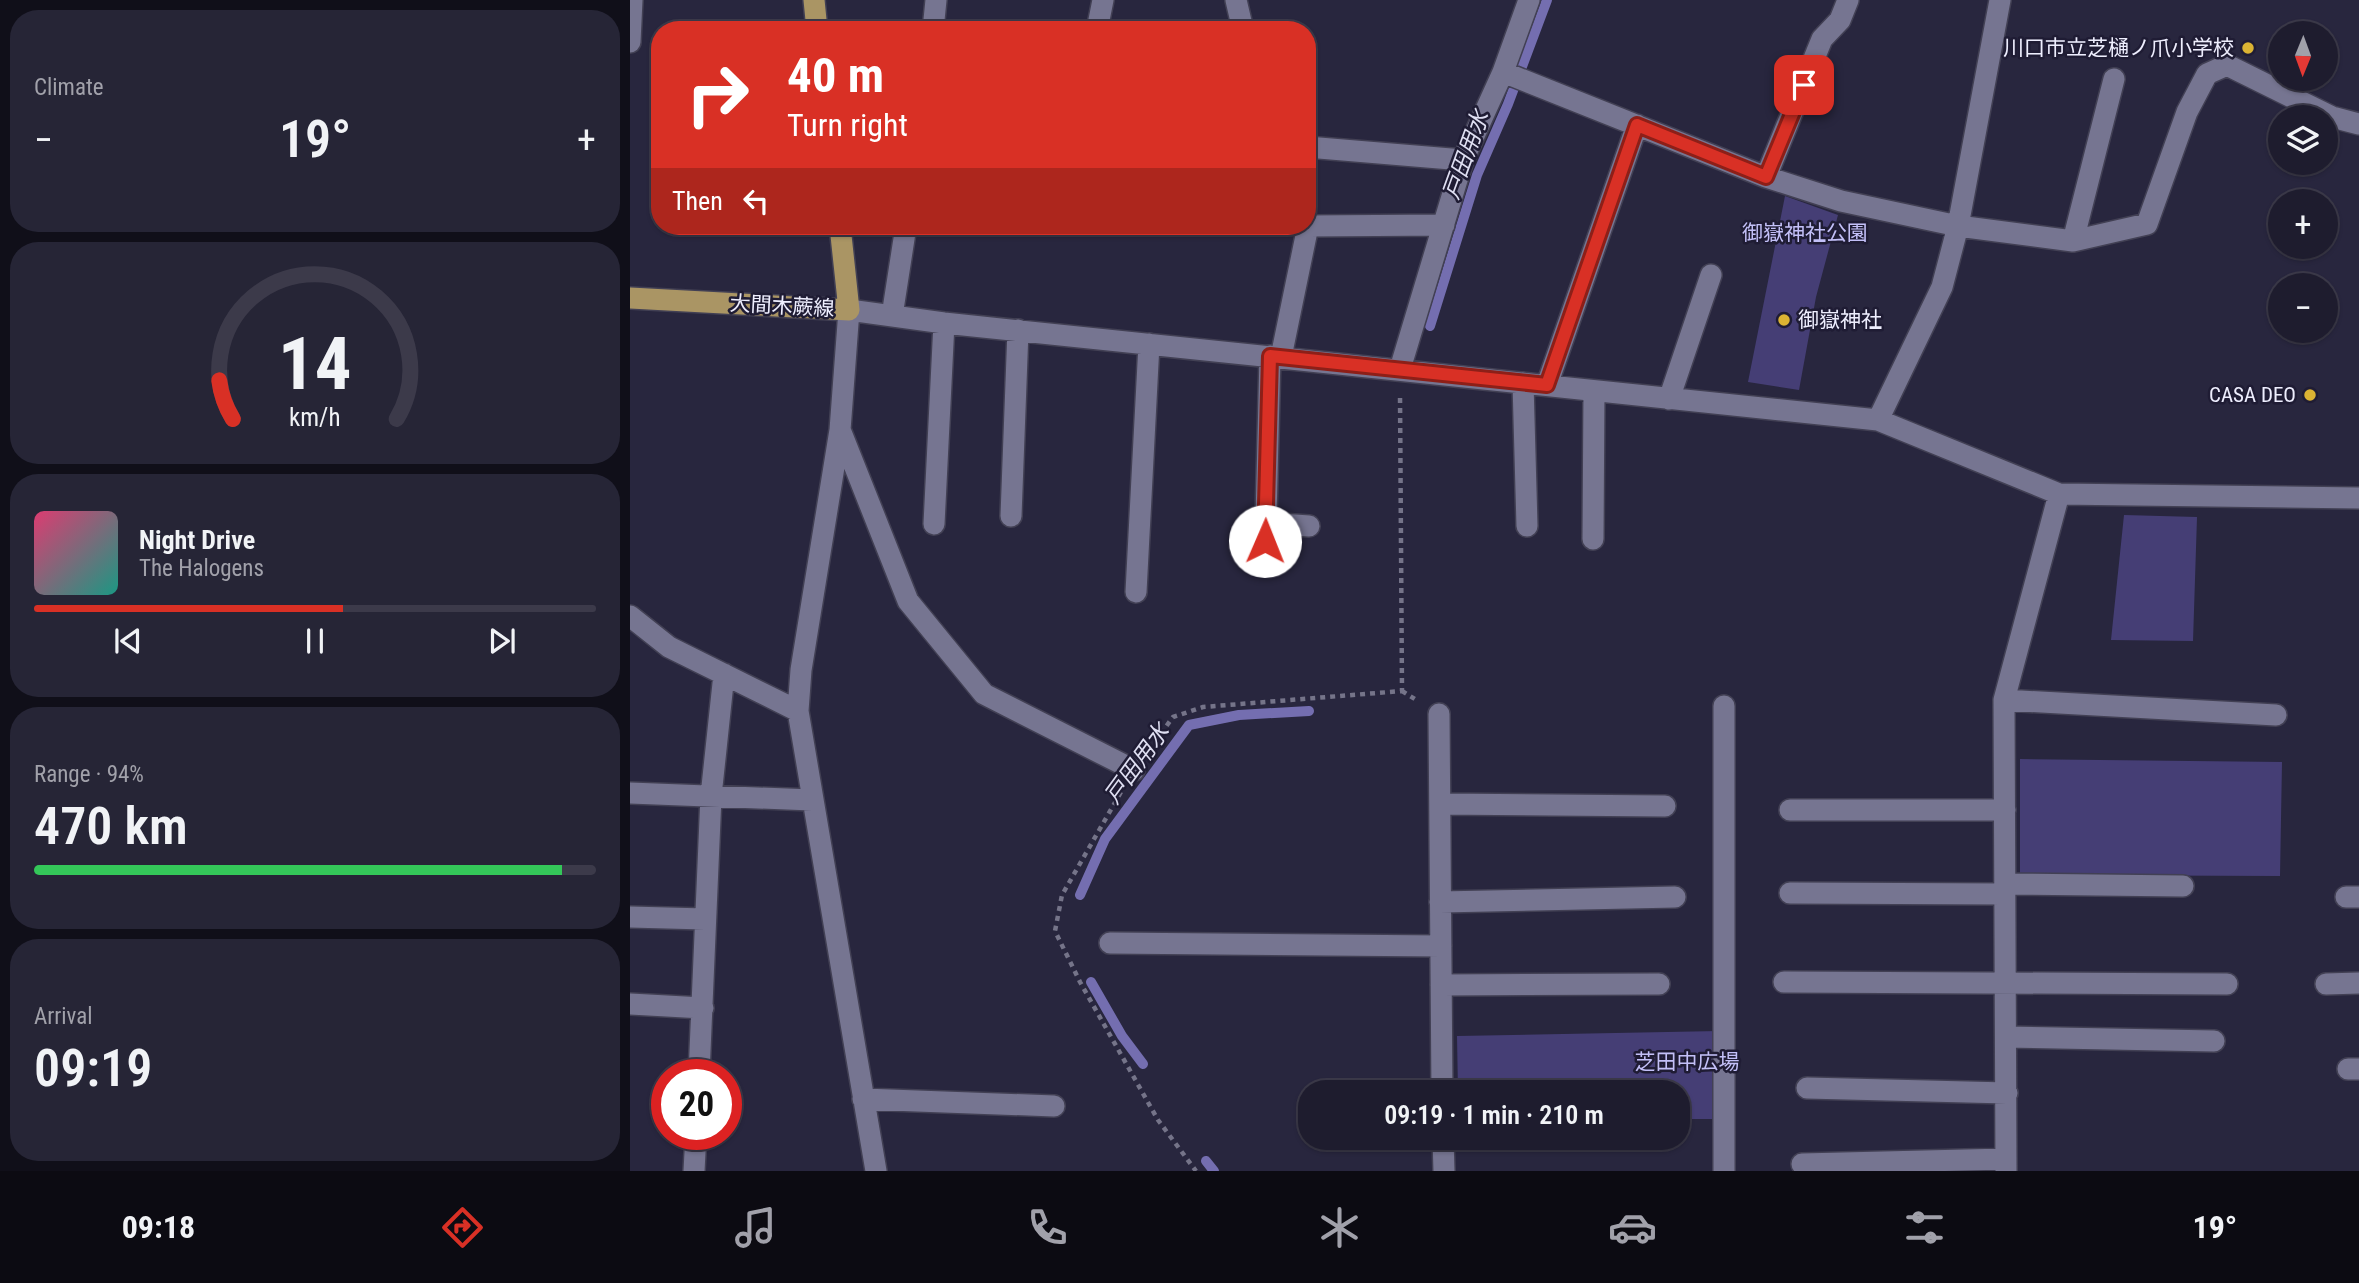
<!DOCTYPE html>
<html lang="en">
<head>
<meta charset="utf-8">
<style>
  :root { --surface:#1e1c2e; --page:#262536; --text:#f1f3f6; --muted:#a1a1aa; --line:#3c3a4a; --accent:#d93025 }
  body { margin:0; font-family:"Roboto Condensed","Noto Sans JP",sans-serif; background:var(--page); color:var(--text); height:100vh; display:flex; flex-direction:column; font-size:26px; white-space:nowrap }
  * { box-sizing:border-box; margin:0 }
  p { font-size:23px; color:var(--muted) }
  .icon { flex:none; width:38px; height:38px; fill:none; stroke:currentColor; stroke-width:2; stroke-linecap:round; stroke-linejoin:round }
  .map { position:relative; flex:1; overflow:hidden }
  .details { display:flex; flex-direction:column; gap:10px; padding:10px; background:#100f19; width:630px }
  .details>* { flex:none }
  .hud { position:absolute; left:21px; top:21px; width:665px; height:214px; border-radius:28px; box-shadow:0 2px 5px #0004,0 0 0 2px var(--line); background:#d93025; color:#fff; overflow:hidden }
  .needle { width:46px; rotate:181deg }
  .tools { position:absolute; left:1638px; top:21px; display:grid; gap:14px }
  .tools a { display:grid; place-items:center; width:70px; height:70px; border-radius:50%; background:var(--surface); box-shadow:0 2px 5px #0004,0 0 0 2px var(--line); font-size:35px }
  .speed { position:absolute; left:21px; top:1059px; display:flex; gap:14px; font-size:35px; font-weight:700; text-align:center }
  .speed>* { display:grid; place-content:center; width:91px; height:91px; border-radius:50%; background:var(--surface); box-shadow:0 2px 5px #0004,0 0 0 2px var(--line); line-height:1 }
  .speed .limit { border:10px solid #d22; background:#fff; color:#111 }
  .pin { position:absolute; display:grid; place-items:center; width:60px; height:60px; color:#fff; margin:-30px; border-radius:14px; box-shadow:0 4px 10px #0006 }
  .me { position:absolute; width:77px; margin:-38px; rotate:1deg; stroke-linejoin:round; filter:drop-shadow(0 0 5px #0008) }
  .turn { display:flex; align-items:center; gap:24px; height:147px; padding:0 21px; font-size:32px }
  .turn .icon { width:91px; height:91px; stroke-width:2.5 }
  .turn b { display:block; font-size:49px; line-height:60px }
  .then { display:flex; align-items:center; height:66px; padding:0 21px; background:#0003; gap:14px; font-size:26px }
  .big { font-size:52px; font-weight:600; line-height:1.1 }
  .details .widget { flex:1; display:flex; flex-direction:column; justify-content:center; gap:10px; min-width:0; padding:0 24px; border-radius:28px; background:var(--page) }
  .details .dial { align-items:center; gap:0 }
  .dial svg { height:182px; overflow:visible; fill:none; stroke:var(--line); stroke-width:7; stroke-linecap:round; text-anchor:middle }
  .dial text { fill:var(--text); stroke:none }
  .song { display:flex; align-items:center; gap:21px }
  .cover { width:84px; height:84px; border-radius:10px; background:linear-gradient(135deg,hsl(340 70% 55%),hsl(170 70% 35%)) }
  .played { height:7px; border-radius:4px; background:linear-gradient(90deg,var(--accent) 55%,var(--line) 55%) }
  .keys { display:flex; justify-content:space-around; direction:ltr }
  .heat { display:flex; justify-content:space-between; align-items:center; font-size:38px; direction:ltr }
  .charge { height:10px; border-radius:5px; background:linear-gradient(90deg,#34c759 94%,var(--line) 0) }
  .trip { position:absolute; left:668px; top:1080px; width:392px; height:70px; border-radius:28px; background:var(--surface); box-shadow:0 2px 5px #0004,0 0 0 2px var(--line); font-weight:600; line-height:70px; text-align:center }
  .menu { display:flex; height:112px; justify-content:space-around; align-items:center; background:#0c0b12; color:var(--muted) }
  .menu .icon { width:49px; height:49px }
  .menu .active { color:var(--accent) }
  .menu b { font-size:32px; color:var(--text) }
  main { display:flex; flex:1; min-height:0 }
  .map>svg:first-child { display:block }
  .green { fill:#453e75 }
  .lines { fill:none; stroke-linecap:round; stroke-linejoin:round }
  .stream { stroke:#746eb0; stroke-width:10 }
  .minor-casing { stroke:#424054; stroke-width:24 }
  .major-casing { stroke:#424054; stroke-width:24 }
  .path { stroke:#757489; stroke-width:4.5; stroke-dasharray:5 5; stroke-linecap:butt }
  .minor { stroke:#767591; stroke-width:21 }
  .major { stroke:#aa9564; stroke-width:21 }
  .route-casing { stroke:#8d1f18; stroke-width:18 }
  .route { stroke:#d93025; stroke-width:12 }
  .poi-dot { fill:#dbb333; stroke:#1f1c34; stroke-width:2.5 }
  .labels { text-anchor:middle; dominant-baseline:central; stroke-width:5; stroke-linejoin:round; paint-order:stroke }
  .poi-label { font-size:21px; fill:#eeeefe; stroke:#1f1c34; text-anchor:end }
  .park-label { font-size:21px; fill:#c3c0f8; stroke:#1f1c34 }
  .street-label { font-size:21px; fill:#eeeefe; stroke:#1f1c34 }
  .water-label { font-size:23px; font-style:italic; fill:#dfdff2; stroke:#1f1c34 }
</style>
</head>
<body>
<main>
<section class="details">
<div class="widget"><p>Climate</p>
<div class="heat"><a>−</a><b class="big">19°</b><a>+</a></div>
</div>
<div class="widget dial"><svg viewBox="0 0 100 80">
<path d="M14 69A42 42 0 1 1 86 69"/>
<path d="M14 69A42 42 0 0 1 8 52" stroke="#d93025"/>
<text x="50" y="56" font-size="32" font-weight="700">14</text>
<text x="50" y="72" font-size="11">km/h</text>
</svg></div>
<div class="widget">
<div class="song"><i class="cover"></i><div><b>Night Drive</b><p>The Halogens</p></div></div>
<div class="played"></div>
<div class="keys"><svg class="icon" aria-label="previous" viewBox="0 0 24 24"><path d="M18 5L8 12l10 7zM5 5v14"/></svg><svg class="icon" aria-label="pause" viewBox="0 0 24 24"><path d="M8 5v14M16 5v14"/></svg><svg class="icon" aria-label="next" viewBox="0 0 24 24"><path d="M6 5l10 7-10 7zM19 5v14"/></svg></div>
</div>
<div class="widget"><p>Range · 94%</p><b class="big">470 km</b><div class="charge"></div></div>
<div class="widget"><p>Arrival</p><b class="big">09:19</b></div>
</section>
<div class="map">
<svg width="1729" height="1171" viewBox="0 0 1729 1171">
  <rect width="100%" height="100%" fill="#28263e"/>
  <path class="green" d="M1155 196 1208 215 1186 297 1169 390 1118 382Z
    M1494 515 1567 517 1563 641 1481 640Z
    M1390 759 1652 762 1650 876 1390 875Z
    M1089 1031 1087 1119H1048V1092H828L827 1036Z"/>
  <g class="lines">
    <path class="stream" d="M800 326 847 175 878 104 917 0
      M450 895 475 839 559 725 609 715 679 711
      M461 982 492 1036 513 1064
      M576 1161 584 1171"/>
    <g class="minor-casing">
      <path id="minor" d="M606 0 613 30
        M303 30 306 0
        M467 30 473 0
        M0 42 2 0
        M873 72 1136 177 1211 201 1328 226 1443 241 1517 224 1557 112 1577 74 1597 65 1702 117 1729 124
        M677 147 833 160
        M1136 177 1192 39 1210 20 1218 0
        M1443 241 1484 79
        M262 316 276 226
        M651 357 678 226 814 225
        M770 369 833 160 873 72 899 0
        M893 383 897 526
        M917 385 1007 125
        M1039 399 1081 275
        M1248 420 1312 287 1328 226 1370 0
        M211 432 278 601 354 694 504 770
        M381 516 388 330
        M636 523 679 526
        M304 524 314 323
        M963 539 964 391
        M635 559 640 356
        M506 592 519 344
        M0 616 39 647 168 711
        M1374 700 1646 715
        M809 714 812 1092
        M0 793 182 800
        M810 804 1035 806
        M1160 810H1375
        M1376 884 1553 886
        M1160 893 1375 894
        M1716 897H1729
        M810 902 1045 897
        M0 917 75 919
        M480 943 811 946
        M1154 982 1597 984
        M1696 984 1729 983
        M811 985 1029 984
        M0 1004 73 1008
        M1376 1037 1584 1041
        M1718 1069H1729
        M69 1074 81 796 94 674
        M1177 1088 1377 1093
        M233 1099 424 1106
        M813 1138 814 1171
        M1172 1164 1376 1159
        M64 1171 66 1134
        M246 1171 168 711 171 670 210 430 219 310 314 323 1248 420 1429 494 1729 498
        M1094 1171V706
        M1376 1171 1374 700 1429 494"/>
    </g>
    <g class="major-casing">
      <path id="major" d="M184 0 187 30
        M0 298 219 310 210 226"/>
    </g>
    <path class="path" d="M772 691 788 701
      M519 750 543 717 573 707 772 691 770 395
      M491 792 432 895 425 931 450 982 528 1120 566 1171"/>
    <use href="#minor" class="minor"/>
    <use href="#major" class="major"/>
  </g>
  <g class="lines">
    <g class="route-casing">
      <path id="route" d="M635 541 640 356 917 385 1007 125 1136 177 1174 85"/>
    </g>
    <use href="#route" class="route"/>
  </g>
  <g class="poi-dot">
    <circle cx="1618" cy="48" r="7"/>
    <circle cx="1154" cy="320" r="7"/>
    <circle cx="1680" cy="395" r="7"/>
  </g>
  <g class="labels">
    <g class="poi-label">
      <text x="1604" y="48">川口市立芝樋ノ爪小学校</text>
      <text x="1168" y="320" text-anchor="start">御嶽神社</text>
      <text x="1666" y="395">CASA DEO</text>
    </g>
    <g class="park-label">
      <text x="1175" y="233">御嶽神社公園</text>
      <text x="1057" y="1062">芝田中広場</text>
    </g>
    <g class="street-label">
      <text transform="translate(152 306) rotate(3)">大間木蕨線</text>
    </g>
    <g class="water-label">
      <text transform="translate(836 155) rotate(-70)">戸田用水</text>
      <text transform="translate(507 764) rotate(-54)">戸田用水</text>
    </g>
  </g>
</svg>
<div class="tools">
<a><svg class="needle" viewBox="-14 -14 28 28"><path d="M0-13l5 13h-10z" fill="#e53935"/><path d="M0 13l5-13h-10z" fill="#a1a1aa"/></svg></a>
<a><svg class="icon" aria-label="layers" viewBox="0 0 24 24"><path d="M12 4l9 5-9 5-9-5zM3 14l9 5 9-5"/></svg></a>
<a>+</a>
<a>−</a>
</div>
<div class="speed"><div class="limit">20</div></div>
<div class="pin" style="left:1174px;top:85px;background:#d93025"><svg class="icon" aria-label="arrive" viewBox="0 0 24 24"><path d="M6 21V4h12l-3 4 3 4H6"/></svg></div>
<svg class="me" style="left:635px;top:541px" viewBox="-20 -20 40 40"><circle r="19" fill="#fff"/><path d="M0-13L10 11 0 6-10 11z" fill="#d93025"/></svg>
<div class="trip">09:19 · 1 min · 210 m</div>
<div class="hud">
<div class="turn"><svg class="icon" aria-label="right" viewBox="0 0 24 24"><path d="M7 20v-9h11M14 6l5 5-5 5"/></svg><div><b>40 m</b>Turn right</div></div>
<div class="then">Then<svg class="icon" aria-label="left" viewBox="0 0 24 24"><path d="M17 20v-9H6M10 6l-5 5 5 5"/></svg></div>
</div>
</div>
</main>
<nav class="menu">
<b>09:18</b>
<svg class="icon active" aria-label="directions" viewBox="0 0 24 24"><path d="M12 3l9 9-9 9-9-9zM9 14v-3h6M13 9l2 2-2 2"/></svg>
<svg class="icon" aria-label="music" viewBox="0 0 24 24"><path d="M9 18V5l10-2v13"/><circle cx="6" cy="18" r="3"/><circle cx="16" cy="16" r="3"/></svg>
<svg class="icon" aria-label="phone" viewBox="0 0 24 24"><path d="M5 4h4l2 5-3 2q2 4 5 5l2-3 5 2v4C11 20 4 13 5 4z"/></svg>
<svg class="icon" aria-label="climate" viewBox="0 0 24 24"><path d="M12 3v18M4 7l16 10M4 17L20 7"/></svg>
<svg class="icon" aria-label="car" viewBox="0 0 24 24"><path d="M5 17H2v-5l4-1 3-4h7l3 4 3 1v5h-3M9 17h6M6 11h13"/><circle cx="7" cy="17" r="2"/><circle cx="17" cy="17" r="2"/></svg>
<svg class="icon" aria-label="filters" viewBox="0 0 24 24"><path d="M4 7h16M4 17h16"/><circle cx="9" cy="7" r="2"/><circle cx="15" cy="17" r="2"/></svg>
<b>19°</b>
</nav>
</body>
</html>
